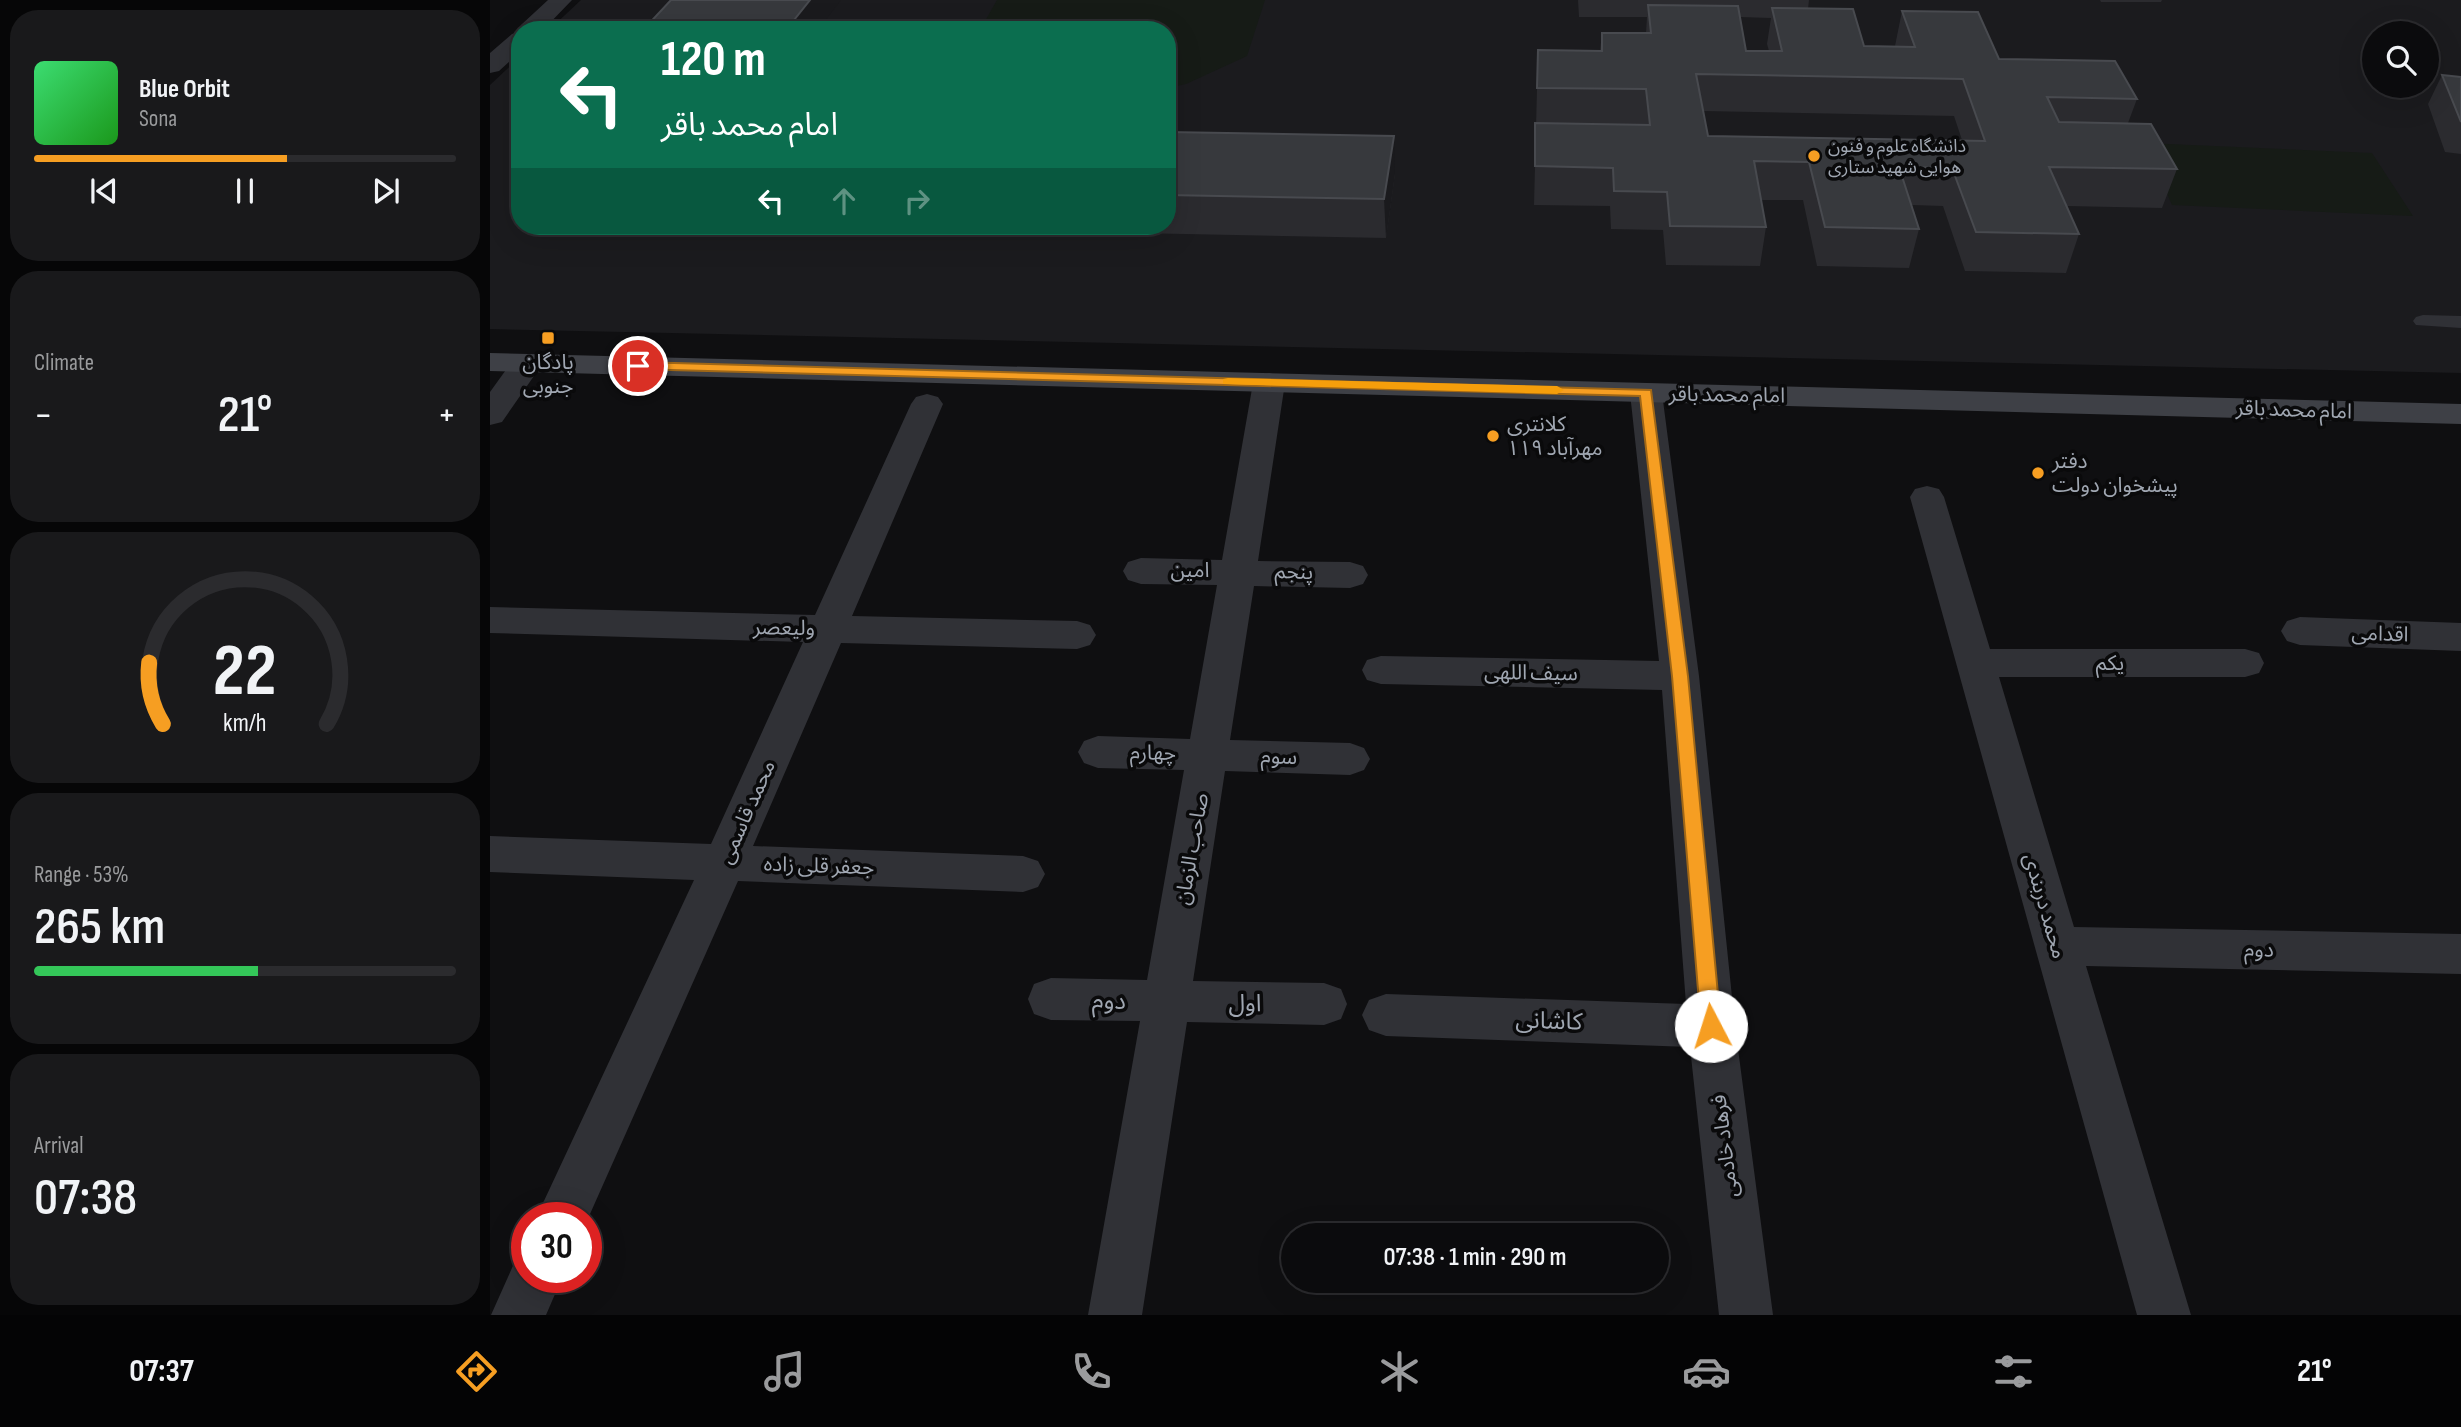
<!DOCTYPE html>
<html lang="en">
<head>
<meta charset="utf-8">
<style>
  :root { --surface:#0b0b0d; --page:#19191b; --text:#f1f3f6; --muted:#9a9b9d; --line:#2b2b2e; --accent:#f69e22 }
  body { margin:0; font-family:"Sofia Sans Condensed","Noto Sans Arabic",sans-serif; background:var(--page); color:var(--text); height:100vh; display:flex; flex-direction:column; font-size:26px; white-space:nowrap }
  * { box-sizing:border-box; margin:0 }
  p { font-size:23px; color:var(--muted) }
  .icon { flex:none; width:38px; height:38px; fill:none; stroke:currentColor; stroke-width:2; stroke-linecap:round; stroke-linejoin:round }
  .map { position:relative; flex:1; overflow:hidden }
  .side { display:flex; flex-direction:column; gap:10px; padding:10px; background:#060607; width:490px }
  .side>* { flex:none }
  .hud { position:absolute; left:21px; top:21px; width:665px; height:214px; border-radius:28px; box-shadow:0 7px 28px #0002,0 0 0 2px var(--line); background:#0b6e4f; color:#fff; overflow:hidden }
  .fabs { position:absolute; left:1872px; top:21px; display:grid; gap:14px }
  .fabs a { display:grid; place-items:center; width:77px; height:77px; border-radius:50%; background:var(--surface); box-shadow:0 7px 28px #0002,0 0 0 2px var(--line); font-size:35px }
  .speed { position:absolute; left:21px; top:1202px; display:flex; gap:14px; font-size:35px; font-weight:700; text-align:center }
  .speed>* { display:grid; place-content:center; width:91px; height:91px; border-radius:50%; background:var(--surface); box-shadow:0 7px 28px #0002,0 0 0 2px var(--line); line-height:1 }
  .speed .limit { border:10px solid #d22; background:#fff; color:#111 }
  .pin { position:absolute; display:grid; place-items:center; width:60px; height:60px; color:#fff; margin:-30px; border:4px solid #fff; border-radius:50%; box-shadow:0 2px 7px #0007 }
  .me { position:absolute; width:77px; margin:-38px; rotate:355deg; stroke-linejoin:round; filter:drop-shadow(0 0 5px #0008) }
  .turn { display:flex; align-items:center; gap:24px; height:147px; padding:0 35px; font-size:32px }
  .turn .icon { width:91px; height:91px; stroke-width:2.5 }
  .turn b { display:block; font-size:49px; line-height:60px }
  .lanes { display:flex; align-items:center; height:66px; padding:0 35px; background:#0003; justify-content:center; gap:35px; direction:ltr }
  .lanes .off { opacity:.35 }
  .big { font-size:52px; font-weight:600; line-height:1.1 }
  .side .tile { flex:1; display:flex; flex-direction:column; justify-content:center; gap:10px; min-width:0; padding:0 24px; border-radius:28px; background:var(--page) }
  .side .dial { align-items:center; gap:0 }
  .dial svg { height:182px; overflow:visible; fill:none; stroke:var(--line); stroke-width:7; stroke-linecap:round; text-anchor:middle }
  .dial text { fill:var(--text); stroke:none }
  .song { display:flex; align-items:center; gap:21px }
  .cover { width:84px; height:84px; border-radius:10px; background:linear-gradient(135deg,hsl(140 70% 55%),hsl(120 70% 35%)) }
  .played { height:7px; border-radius:4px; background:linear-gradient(90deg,var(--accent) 60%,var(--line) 60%) }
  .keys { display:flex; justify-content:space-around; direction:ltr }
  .heat { display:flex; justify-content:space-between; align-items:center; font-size:38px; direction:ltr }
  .charge { height:10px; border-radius:5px; background:linear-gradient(90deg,#34c759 53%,var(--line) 0) }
  .trip { position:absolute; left:791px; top:1223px; width:388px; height:70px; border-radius:35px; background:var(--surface); box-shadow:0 7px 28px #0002,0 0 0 2px var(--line); font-weight:600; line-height:70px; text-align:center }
  .menu { display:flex; height:112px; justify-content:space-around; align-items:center; background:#040405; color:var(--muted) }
  .menu .icon { width:49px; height:49px }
  .menu .on { color:var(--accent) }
  .menu b { font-size:32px; color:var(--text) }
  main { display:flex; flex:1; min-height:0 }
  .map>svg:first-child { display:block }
  .built { fill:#1b1b1e; fill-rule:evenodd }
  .green { fill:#161b16 }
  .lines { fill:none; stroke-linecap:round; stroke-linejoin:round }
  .service { fill:#303136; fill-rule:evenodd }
  .minor { fill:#303136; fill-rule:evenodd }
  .tertiary { fill:#303136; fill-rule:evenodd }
  .secondary { fill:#3e4046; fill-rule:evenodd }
  .wall { fill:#2b2b2f; fill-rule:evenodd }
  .shaded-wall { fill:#1a1a1d }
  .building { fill:#37393d; stroke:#484a4f; stroke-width:2; fill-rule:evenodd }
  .route { fill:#f69e22; stroke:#a06716; stroke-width:2 }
  .slow { fill:#f59e0b }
  .poi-dot { fill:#f69e22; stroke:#0a0a0b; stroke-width:2.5 }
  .labels { text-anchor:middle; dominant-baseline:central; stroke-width:7; stroke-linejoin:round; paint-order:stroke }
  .far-poi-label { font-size:18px; fill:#a0a7b2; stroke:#0a0a0b; text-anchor:start }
  .poi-label { font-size:21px; fill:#a0a7b2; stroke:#0a0a0b; text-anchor:start }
  .street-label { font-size:21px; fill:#a0a7b2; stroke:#0a0a0b }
  .near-street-label { font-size:24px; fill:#a0a7b2; stroke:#0a0a0b }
</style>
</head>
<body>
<main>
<section class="side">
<div class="tile">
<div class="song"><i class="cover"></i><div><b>Blue Orbit</b><p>Sona</p></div></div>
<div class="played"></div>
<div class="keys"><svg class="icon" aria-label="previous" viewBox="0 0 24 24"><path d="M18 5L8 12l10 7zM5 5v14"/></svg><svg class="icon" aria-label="pause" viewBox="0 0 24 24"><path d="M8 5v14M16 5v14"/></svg><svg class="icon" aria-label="next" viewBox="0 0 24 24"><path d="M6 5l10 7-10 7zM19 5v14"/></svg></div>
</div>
<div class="tile"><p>Climate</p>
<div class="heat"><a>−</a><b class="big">21°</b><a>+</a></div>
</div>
<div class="tile dial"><svg viewBox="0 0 100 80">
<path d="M14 69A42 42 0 1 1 86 69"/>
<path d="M14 69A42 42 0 0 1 8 42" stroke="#f69e22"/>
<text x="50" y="56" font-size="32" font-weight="700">22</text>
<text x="50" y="72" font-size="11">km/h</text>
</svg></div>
<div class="tile"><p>Range · 53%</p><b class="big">265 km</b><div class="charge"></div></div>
<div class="tile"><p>Arrival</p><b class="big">07:38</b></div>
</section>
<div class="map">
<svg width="1971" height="1315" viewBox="0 0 1971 1315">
  <rect width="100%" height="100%" fill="#0f0f11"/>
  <path class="built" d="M91 0H1971V373L0 329V85L30 57V226H677V30H59ZM1885 33H1937V86H1885Z"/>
  <path class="green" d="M507 0H775L757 56 696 84 677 88V30H490Z
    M1655 143 1882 153 1923 216 1682 205Z"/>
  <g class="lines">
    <path class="service" d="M1933 315 1971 316V328L1926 325 1923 321 1926 317Z"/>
    <path class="minor" d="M37 354 48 356 53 363 12 422 0 425V392L26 356Z
      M779 373 790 376 795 383 768 561 860 562 873 566 878 575 873 584 860 588 764 586 740 740 860 743 874 748 880 759 874 770 860 775 735 771 703 981 834 983 851 989 857 1004 851 1019 834 1025 697 1022 652 1315H598L650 1021 561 1020 544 1014 538 999 544 984 561 978 657 980 694 770 608 768 594 763 588 752 594 741 608 736 700 739 727 585 651 584 638 580 633 571 638 562 651 558 732 560 763 383 768 376Z
      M1156 383 1167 386 1172 393 1209 676 1245 1026 1283 1315H1229L1200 1047 896 1036 879 1030 872 1015 879 1000 896 994 1196 1004 1172 690 891 684 877 680 872 670 877 660 891 656 1169 661 1140 393 1145 386Z
      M437 394 448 397 453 404 362 616 587 621 600 625 606 635 600 645 587 649 351 643 263 846 533 856 548 861 555 874 548 887 533 892 248 881 96 1223V1218H46L204 880 0 872V836L221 844 313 642 0 633V607L325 615 421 404 426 397Z
      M1437 486 1449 489 1454 497 1500 649H1755L1769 653 1774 663 1769 673 1755 677H1509L1584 927 1971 934V974L1596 966 1701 1315H1647L1420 497 1425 489Z
      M1810 617 1971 623V651L1810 645 1797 641 1791 631 1797 621Z
      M37 1255V1278H72L56 1315H1L26 1259Z"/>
    <path class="tertiary" d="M58 0H82L53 30H30V52L9 71 0 73V53L22 34 29 32 31 25Z"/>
    <path class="secondary" d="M0 353 1971 404V424L0 371Z"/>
  </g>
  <path class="wall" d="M1088 0H1319L1318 9 1374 46H1405L1412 11 1509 59 1647 99 1638 123 1687 169 1672 208 1577 206 1589 234 1576 273 1475 271 1453 206 1422 205 1429 229 1419 268 1327 266 1313 200H1271L1276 227 1270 266 1176 265 1173 230 1121 229 1120 206 1044 205 1048 50 1110 51 1112 33H1156L1157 17H1089ZM1250 17 1281 18 1277 44 1279 51H1256ZM1213 111 1464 116 1472 140 1218 136Z
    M1610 0H1672L1671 2H1611Z
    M1952 75 1971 77V154L1955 152 1938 104Z
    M677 132 905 174 896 238 546 231 544 226H677Z"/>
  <path class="shaded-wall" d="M320 0H351L328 30H296Z
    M904 136 905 174 896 238 894 199Z"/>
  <path class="building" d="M181 0H320L296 30H153Z
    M1158 5 1248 6 1256 51H1292L1282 8 1363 9 1374 46 1425 47 1412 11 1488 12 1509 59 1625 61 1647 99 1557 97 1569 122 1661 124 1687 169 1559 167 1589 234 1486 232 1462 168 1409 167 1429 229 1335 227 1319 162 1264 161 1276 227 1180 226 1177 192 1124 191 1123 168 1045 166V123L1160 125 1156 89 1047 88 1048 50 1112 51V33H1161ZM1206 74 1473 79 1495 141 1218 136Z
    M1952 75 1971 77V122Z
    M677 132 904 136 894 199 677 195Z"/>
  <path class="route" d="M148 362 1161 390 1198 676 1231 1026 1228 1032 1221 1035 1214 1032 1211 1026 1182 676 1150 396 143 369V363Z"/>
  <path class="slow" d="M738 378 1067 386 1074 390 1067 394 733 384V379Z"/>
  <g class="poi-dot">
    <circle cx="1324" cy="156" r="7"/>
    <rect x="51" y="331" width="14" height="14" rx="3.5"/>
    <circle cx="1003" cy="436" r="7"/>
    <circle cx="1548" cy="473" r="7"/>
  </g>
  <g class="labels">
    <g class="far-poi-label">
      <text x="1338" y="146">دانشگاه علوم و فنون<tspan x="1338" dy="21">هوایی شهید ستاری</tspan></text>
    </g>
    <g class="poi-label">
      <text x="58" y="362" text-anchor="middle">پادگان<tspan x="58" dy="24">جنوبی</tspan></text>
      <text x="1017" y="424">کلانتری<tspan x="1017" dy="24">۱۱۹ مهرآباد</tspan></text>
      <text x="1562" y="461">دفتر<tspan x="1562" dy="24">پیشخوان دولت</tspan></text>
    </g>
    <g class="street-label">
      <text transform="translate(1237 395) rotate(1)">امام محمد باقر</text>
      <text transform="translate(1804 410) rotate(2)">امام محمد باقر</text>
      <text x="700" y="570">امین</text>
      <text transform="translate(804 572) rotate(2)">پنجم</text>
      <text transform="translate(294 628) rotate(1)">ولیعصر</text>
      <text transform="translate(1890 634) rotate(2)">اقدامی</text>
      <text x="1620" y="663">یکم</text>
      <text transform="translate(1041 673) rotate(1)">سیف اللهی</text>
      <text transform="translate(663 753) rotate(1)">چهارم</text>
      <text transform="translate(789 757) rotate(2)">سوم</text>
      <text transform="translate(257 812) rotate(-66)">محمد قاسمی</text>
      <text transform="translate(702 849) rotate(-80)">صاحب الزمان</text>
      <text transform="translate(329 866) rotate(2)">جعفر قلی زاده</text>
      <text transform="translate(1555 906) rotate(74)">محمد دربندی</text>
      <text transform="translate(1769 950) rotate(1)">دوم</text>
      <text transform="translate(1235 1146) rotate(-97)">فرهاد خادمی</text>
    </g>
    <g class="near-street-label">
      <text transform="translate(619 1001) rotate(2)">دوم</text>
      <text x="755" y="1003">اول</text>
      <text transform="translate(1059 1021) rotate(2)">کاشانی</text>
    </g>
  </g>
</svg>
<div class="fabs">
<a><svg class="icon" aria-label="search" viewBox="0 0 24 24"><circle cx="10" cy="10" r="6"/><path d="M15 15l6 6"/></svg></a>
</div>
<div class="speed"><div class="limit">30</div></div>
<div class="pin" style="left:148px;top:366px;background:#d93025"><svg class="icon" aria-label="arrive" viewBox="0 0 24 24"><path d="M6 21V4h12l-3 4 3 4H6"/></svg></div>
<svg class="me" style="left:1221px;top:1026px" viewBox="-20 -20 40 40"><circle r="19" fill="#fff"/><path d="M0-13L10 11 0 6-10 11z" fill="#f69e22"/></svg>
<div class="trip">07:38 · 1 min · 290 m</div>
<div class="hud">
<div class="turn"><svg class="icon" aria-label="left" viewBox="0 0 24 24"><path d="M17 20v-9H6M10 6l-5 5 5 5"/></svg><div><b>120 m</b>امام محمد باقر</div></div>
<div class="lanes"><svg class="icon" aria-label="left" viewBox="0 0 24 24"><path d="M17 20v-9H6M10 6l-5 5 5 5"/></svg><svg class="icon off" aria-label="ahead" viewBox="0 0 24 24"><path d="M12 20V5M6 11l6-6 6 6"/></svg><svg class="icon off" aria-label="right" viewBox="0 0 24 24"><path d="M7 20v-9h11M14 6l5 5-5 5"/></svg></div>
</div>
</div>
</main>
<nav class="menu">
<b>07:37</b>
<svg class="icon on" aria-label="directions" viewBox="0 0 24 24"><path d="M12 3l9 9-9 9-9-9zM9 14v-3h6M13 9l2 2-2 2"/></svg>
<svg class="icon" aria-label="music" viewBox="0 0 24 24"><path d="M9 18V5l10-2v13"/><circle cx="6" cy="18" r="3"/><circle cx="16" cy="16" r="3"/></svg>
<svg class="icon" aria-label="phone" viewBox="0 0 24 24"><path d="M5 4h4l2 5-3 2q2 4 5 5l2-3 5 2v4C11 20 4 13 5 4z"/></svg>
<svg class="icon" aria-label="climate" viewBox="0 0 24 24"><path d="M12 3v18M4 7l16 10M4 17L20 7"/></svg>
<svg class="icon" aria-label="car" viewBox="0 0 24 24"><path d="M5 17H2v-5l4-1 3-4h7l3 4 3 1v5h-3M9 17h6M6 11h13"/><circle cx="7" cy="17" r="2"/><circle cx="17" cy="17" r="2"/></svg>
<svg class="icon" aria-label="filters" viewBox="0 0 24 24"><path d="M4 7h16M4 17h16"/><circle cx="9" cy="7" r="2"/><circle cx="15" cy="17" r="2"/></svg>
<b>21°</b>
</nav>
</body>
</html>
